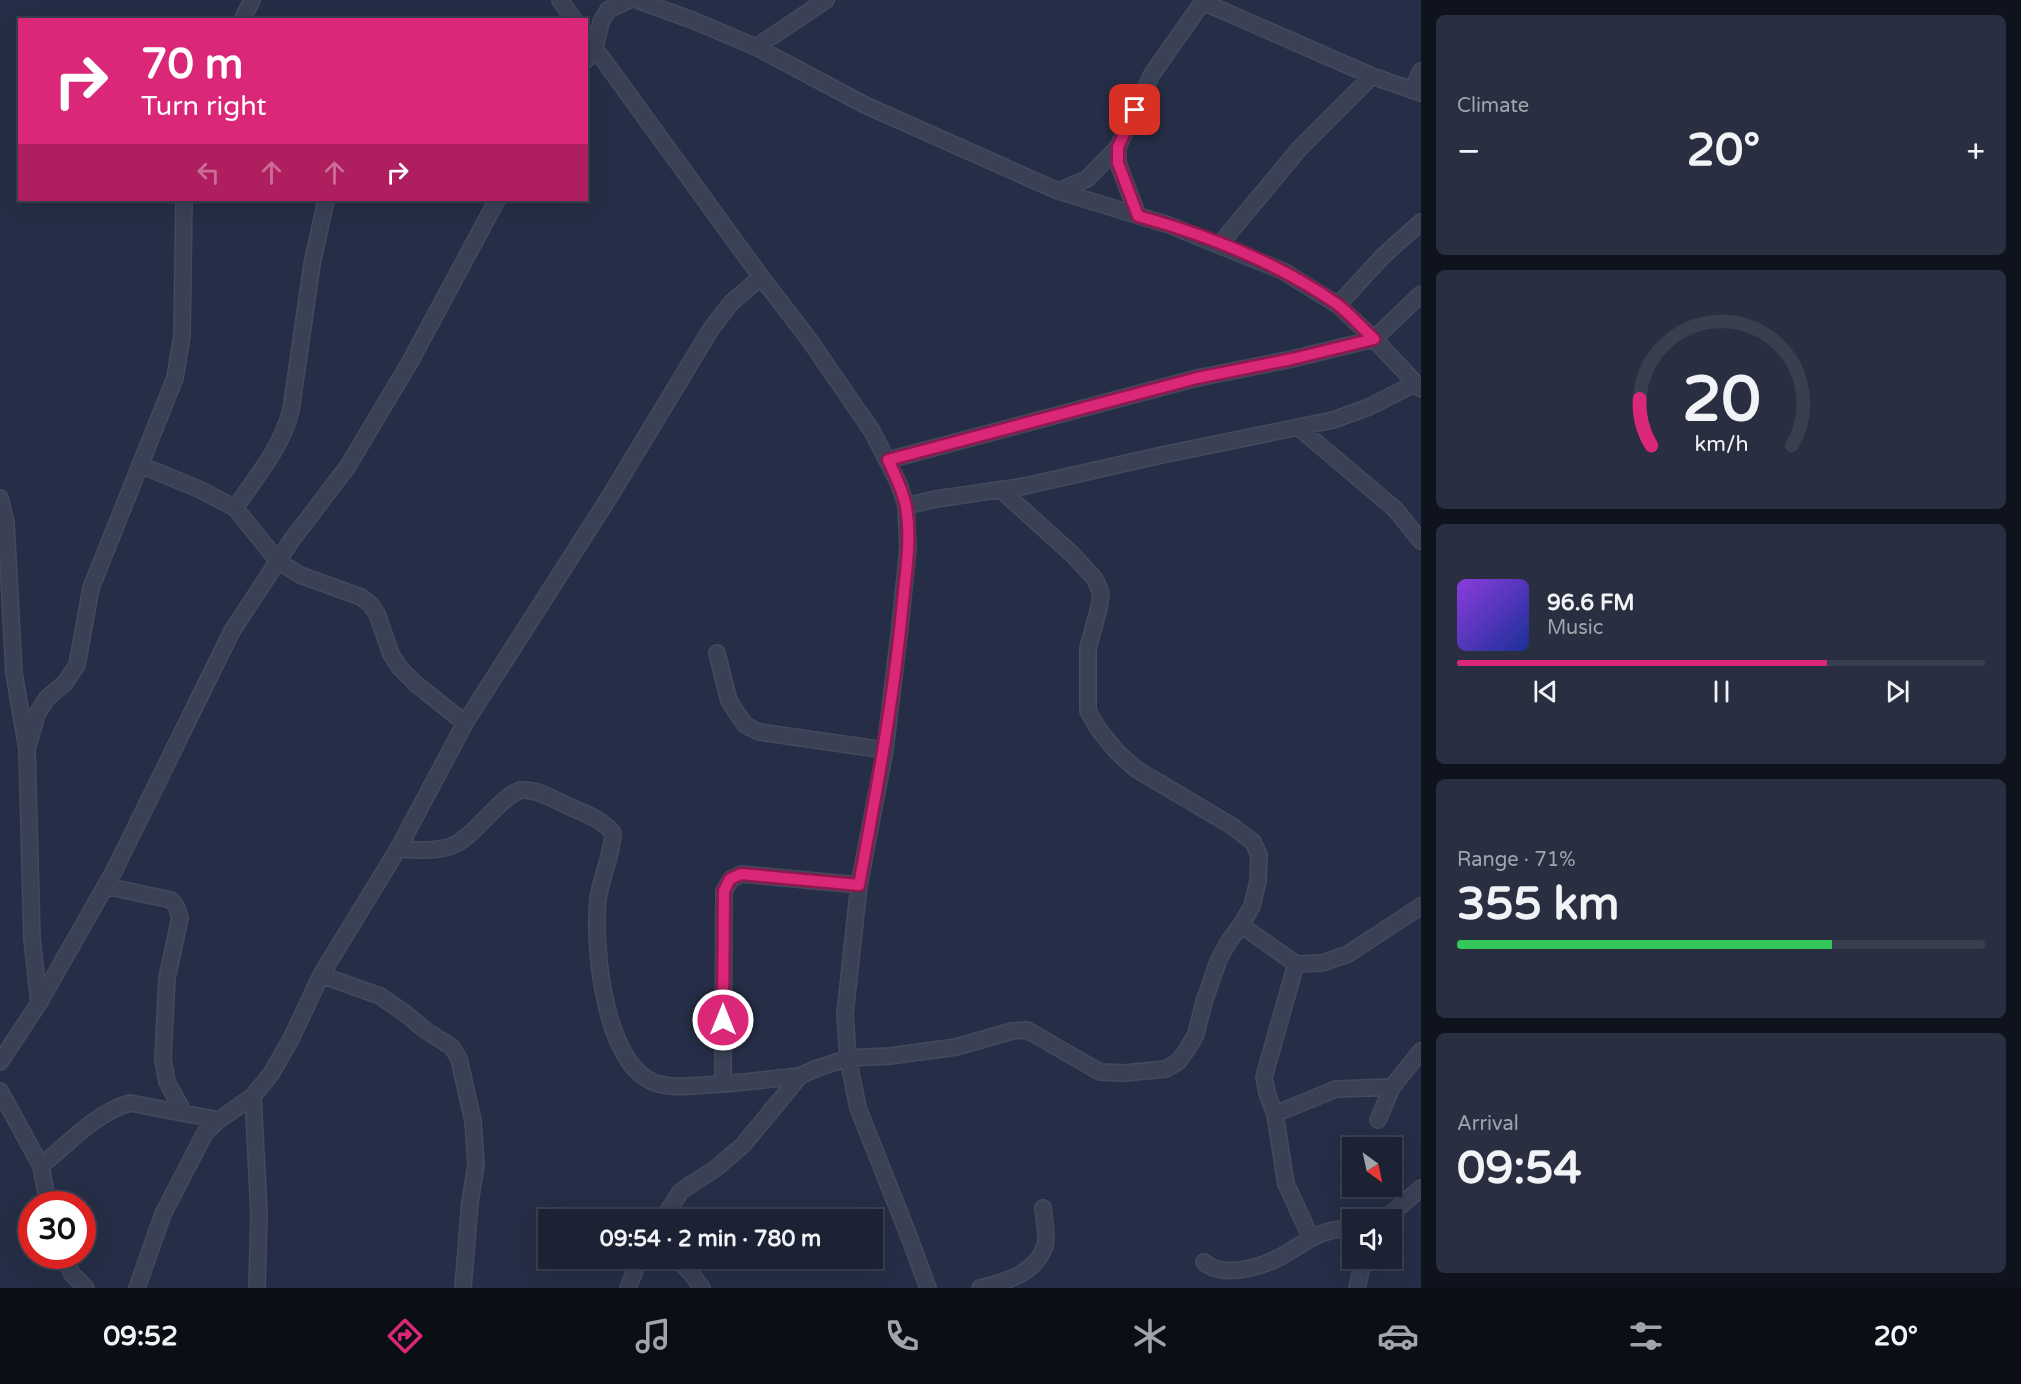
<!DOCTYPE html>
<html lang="en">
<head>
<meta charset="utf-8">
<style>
  :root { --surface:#1c2234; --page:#292f40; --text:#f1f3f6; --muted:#a0a4ac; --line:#3a3f4f; --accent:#db2777 }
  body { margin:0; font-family:"Varela Round",sans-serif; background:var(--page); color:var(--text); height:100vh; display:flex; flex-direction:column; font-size:22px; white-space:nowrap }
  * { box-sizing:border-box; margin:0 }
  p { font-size:20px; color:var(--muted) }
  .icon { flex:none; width:33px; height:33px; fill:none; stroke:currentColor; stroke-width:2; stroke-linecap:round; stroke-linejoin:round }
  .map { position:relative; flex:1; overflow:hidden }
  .sheet { display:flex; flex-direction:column; gap:15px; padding:15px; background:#0f131d; width:600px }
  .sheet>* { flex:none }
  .banner { position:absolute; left:18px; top:18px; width:570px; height:183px; border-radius:0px; box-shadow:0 6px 24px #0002,0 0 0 2px var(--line); background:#db2777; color:#fff; overflow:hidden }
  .needle { width:39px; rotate:147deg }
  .controls { position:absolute; left:1342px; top:1137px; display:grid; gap:12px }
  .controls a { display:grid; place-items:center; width:60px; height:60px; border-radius:0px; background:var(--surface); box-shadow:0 6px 24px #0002,0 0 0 2px var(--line); font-size:30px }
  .speed { position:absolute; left:18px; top:1191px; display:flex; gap:12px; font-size:30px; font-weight:700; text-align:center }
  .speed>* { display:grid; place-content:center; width:78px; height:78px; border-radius:50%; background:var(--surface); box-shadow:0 6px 24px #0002,0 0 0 2px var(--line); line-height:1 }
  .speed .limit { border:9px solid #d22; background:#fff; color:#111 }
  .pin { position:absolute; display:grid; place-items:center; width:51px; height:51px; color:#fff; margin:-26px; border-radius:12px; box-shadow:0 3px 9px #0006 }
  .me { position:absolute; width:66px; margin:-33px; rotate:0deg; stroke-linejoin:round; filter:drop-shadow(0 0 4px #0008) }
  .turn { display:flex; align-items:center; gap:21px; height:126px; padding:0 24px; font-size:27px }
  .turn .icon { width:78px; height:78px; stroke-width:2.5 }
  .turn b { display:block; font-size:42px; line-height:51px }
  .lanes { display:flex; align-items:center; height:57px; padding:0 24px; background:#0003; justify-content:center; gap:30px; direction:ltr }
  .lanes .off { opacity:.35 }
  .big { font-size:45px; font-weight:800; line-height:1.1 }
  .sheet .widget { flex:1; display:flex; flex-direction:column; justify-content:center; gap:9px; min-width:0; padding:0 21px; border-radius:9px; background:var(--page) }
  .sheet .dial { align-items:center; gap:0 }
  .dial svg { height:156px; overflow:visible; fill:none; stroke:var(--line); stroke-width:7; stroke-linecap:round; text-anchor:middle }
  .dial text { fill:var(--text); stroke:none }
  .song { display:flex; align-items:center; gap:18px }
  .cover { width:72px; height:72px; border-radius:9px; background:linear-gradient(135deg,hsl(270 70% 55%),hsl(230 70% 35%)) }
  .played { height:6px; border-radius:3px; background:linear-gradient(90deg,var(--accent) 70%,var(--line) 70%) }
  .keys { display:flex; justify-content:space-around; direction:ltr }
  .heat { display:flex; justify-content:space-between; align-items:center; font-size:33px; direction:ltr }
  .charge { height:9px; border-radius:4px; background:linear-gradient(90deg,#34c759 71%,var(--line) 0) }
  .trip { position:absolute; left:538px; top:1209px; width:345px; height:60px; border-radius:0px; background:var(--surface); box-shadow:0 6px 24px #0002,0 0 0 2px var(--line); font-weight:800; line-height:60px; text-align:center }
  .tabs { display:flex; height:96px; justify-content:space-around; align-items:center; background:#0b0e15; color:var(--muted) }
  .tabs .icon { width:42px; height:42px }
  .tabs .selected { color:var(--accent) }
  .tabs b { font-size:27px; color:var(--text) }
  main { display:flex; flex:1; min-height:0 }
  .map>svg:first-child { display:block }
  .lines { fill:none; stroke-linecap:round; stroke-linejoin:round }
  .minor-casing { stroke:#434a5e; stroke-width:18 }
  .minor { stroke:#3a4155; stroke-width:15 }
  .route-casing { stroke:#8e194d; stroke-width:15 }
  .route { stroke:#db2777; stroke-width:10 }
</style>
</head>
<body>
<main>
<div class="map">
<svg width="1421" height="1288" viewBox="0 0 1421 1288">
  <rect width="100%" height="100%" fill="#252e46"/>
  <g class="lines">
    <g class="minor-casing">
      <path id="minor" d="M560 0 574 20
        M637 0 692 20 756 47 865 105 1058 191 1169 225 1283 271 1338 305 1374 339 1421 389
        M1203 2 1372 76 1421 93
        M242 20 252 0
        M586 36 761 277 808 338 872 431 899 484 906 506 908 548 900 627 885 750 859 885 845 1014 848 1058 858 1108 910 1239 928 1288
        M756 47 826 0
        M586 60 595 48 601 22 608 10 629 0
        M1412 90 1421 71
        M1118 147V163L1138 216
        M1058 191 1087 179 1118 147 1152 74 1204 0
        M1220 244 1300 148 1372 76
        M1338 305 1383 256 1421 222
        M1298 427 1395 509 1421 541
        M888 460 1197 378 1292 359 1374 339 1421 294
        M140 465 199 489 235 508 278 561 300 575 361 597 371 605 377 614 391 654 400 668 416 684 465 723
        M0 498 6 523 14 673 27 749 32 939 39 1003
        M906 506 936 499 1025 486 1162 455 1333 420 1369 407 1416 383
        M235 508C256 477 282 447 291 410L312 264 326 200
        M717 653 729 701 745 725 759 732 885 750
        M27 749 37 714 47 698 65 683 77 665 91 588 175 378 182 335 184 200
        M398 849C415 850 437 852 454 845 475 836 503 793 522 790 537 789 553 799 566 805 583 813 601 818 613 833 612 856 601 877 598 899 593 945 604 1070 659 1084 674 1088 690 1086 705 1085 736 1084 768 1079 800 1076
        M105 886 171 900 176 906 180 918 167 978 163 1059 167 1082 184 1113
        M1241 925 1296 964 1322 963 1348 954 1421 906
        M1296 964 1264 1077 1267 1093 1275 1114 1286 1184 1311 1238
        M321 975 380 996 406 1014 425 1030 452 1047 459 1059 473 1121 476 1165 470 1202 463 1288
        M0 1062 39 1003 114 871 232 631 291 541 348 466 410 362 497 200
        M723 1084 724 891 731 879 742 874 859 885
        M0 1091 41 1166 48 1204
        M253 1096 259 1213 257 1288
        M1275 1114 1336 1089 1392 1087
        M1378 1120 1392 1087 1421 1051
        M41 1166C68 1144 95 1113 130 1103L219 1120
        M662 1220 681 1191 715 1169 743 1145 800 1076 815 1069 848 1058 890 1056 956 1047 1012 1031 1027 1030 1100 1072 1124 1073 1166 1069 1179 1061 1188 1048 1196 1034 1204 1002 1219 959 1229 941 1241 925 1252 906 1258 881 1259 855 1253 842 1232 826 1136 769 1118 753 1099 730 1088 711V648L1099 608 1101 593 1095 579 1072 554 1001 490
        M1384 1220 1421 1188
        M64 1256 72 1274 86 1288
        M676 1258 691 1273 702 1288
        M1204 1262C1221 1278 1257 1268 1276 1259 1289 1253 1300 1244 1312 1238 1325 1231 1339 1228 1353 1228
        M137 1288 163 1214 205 1133 219 1120 253 1096 271 1074 292 1037 321 975 398 849 465 723 610 496 711 329 731 303 761 277
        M628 1288 640 1258
        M980 1288C1005 1282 1035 1274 1045 1246 1048 1236 1044 1219 1043 1208
        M1357 1288 1364 1258"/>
    </g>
    <use href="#minor" class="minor"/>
  </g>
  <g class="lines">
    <g class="route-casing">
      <path id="route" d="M723 1020 724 891 730 879 741 874 859 885C876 794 893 703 902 611 905 577 912 541 906 507 903 490 895 475 888 460L1197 378 1292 359 1374 339C1362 328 1350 314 1337 304 1278 263 1207 235 1138 216L1118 163V147L1135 110"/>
    </g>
    <use href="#route" class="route"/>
  </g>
</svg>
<div class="controls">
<a><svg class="needle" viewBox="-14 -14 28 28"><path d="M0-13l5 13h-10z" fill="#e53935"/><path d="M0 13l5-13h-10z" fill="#a0a4ac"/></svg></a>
<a><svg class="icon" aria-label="sound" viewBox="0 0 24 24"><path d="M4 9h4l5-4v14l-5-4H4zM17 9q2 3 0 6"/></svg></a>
</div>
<div class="speed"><div class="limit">30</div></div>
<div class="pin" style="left:1135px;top:110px;background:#d93025"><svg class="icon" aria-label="arrive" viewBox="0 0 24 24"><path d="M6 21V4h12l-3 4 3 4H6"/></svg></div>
<svg class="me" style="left:723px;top:1020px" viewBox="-20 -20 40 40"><circle r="17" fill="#db2777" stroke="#fff" stroke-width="3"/><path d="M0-11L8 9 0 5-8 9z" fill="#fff"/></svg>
<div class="trip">09:54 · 2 min · 780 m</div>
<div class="banner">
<div class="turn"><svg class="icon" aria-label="right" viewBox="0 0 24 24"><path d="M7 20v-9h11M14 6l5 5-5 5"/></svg><div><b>70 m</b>Turn right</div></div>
<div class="lanes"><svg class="icon off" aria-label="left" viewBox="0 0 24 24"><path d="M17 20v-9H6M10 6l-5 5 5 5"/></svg><svg class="icon off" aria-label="ahead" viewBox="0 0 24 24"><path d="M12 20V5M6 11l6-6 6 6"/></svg><svg class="icon off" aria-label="ahead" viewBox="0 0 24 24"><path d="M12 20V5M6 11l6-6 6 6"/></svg><svg class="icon" aria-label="right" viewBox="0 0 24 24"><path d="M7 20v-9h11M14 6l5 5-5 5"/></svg></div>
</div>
</div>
<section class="sheet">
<div class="widget"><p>Climate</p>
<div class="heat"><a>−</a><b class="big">20°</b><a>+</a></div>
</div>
<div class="widget dial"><svg viewBox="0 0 100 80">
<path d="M14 69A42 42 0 1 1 86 69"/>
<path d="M14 69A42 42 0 0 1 8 45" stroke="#db2777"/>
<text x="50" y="56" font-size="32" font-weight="700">20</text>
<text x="50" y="72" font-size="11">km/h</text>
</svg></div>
<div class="widget">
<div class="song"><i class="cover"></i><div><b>96.6 FM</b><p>Music</p></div></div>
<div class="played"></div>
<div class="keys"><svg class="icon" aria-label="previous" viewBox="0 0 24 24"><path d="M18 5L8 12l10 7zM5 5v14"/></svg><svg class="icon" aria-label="pause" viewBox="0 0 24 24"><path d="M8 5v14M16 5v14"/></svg><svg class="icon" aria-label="next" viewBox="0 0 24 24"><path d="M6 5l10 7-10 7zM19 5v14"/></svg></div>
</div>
<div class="widget"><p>Range · 71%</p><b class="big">355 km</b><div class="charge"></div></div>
<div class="widget"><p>Arrival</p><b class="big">09:54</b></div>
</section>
</main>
<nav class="tabs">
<b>09:52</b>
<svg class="icon selected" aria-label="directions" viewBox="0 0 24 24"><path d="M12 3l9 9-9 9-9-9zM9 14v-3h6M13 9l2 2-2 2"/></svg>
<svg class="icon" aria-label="music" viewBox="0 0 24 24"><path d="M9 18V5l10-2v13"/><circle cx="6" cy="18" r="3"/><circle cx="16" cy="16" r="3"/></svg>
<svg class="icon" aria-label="phone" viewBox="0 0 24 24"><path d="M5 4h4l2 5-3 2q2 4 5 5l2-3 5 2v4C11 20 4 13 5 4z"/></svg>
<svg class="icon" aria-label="climate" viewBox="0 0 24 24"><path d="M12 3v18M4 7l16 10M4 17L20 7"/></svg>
<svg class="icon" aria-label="car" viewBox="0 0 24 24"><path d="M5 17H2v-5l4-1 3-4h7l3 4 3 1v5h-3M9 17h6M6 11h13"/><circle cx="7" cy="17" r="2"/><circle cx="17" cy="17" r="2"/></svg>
<svg class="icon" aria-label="filters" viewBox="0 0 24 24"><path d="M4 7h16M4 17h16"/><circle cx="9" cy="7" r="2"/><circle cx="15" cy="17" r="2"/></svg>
<b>20°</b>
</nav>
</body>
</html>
